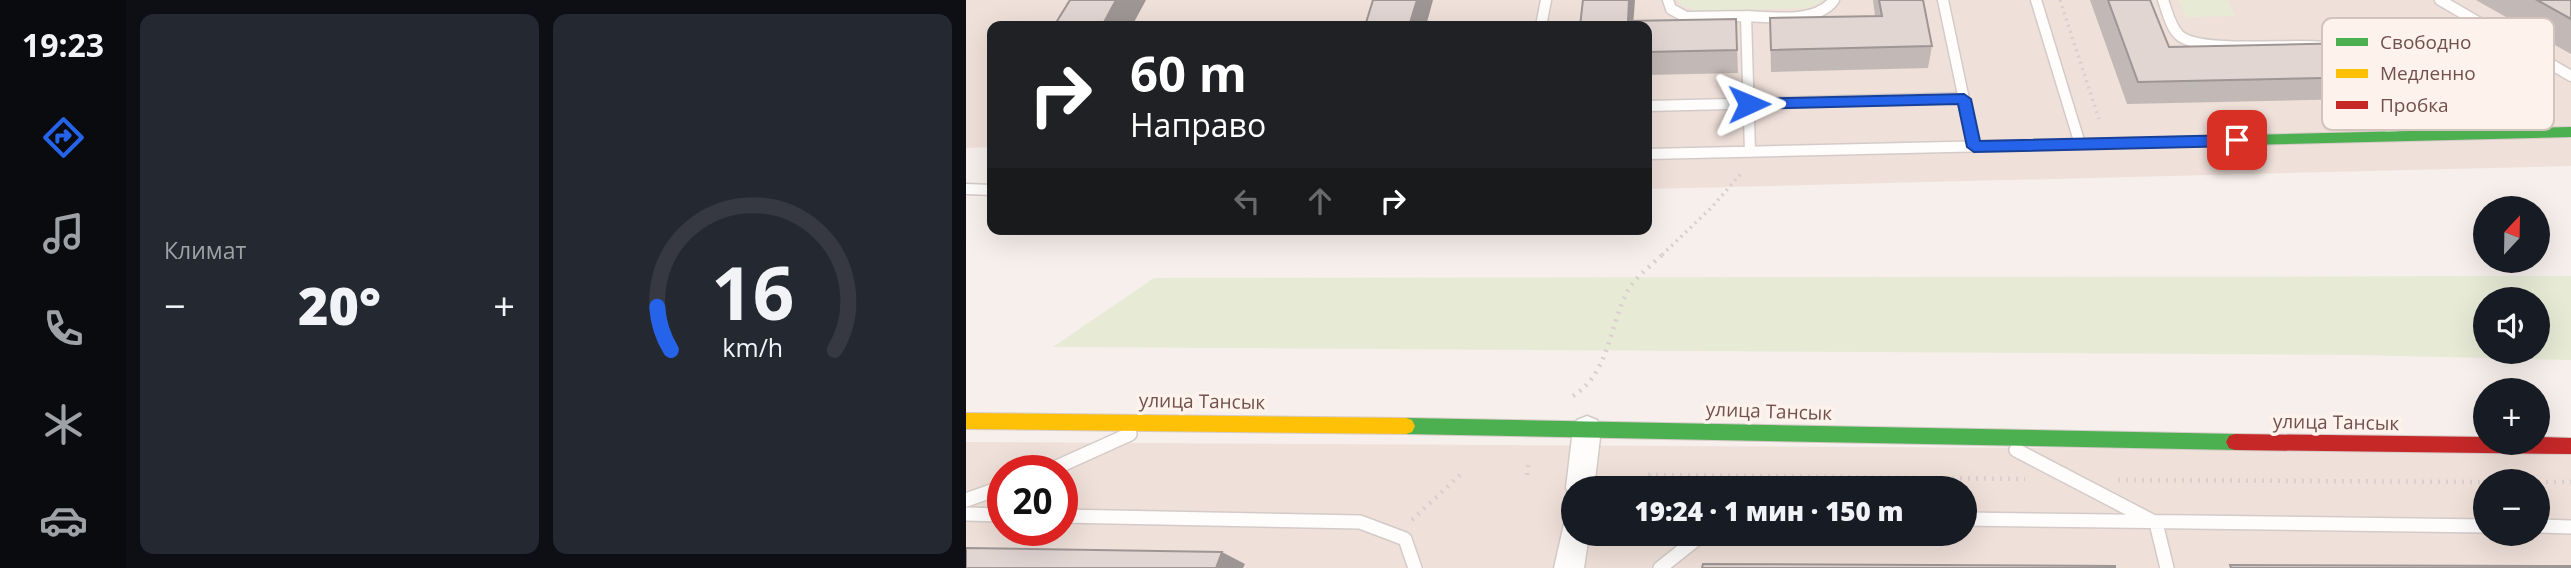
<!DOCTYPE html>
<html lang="ru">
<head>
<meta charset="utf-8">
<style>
  :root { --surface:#171b24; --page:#242831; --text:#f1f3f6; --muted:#9ea1a6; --line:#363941; --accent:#2563eb }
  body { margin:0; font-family:"Open Sans",sans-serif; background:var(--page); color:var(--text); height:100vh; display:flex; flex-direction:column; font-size:26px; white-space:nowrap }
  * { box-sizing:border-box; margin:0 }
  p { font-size:23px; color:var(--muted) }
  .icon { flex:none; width:38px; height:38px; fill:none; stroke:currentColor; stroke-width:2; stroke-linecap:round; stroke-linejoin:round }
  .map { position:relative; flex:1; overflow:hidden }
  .panel { display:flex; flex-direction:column; gap:14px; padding:14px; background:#0d0f14; width:840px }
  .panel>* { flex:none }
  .banner { position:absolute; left:21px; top:21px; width:665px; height:214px; border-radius:14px; box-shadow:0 7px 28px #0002; background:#202124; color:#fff; overflow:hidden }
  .needle { width:46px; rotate:22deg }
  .fabs { position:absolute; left:1507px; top:196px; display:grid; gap:14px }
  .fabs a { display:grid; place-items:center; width:77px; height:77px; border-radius:50%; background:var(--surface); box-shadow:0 7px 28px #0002; font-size:35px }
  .speed { position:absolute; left:21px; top:455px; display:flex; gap:14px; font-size:35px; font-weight:700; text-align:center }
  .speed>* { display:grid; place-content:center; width:91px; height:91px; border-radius:50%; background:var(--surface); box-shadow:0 7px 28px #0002; line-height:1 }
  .speed .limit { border:10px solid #d22; background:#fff; color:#111 }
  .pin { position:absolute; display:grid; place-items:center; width:60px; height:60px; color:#fff; margin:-30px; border-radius:14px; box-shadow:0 4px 10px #0006 }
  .me { position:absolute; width:77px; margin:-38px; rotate:89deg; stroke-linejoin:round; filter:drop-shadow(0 0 5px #0008) }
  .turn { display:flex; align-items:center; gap:24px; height:147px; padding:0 28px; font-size:32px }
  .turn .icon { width:91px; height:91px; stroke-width:2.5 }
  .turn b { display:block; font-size:49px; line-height:60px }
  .lanes { display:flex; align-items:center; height:66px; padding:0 28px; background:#0003; justify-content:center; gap:35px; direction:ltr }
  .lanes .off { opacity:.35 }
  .big { font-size:52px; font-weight:800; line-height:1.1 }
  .panel .widget { flex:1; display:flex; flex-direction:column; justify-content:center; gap:10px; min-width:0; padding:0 24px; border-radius:14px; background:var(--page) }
  .panel .dial { align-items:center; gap:0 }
  .dial svg { height:182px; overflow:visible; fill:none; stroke:var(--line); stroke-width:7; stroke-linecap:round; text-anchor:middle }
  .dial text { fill:var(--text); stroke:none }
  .heat { display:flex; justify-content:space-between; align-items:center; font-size:38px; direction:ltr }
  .panel .tiles { flex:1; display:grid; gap:14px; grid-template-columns:repeat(2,1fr) }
  .trip { position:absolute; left:595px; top:476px; width:416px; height:70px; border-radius:35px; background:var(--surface); box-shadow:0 7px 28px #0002; font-weight:800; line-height:70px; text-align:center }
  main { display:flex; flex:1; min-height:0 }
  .dock { display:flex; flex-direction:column; width:126px; justify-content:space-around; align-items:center; background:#090b0e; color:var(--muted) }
  .dock .icon { width:49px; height:49px }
  .dock .selected { color:var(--accent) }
  .dock b { font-size:32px; color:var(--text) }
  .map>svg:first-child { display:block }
  .residential { fill:#efe0d9; fill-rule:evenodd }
  .green { fill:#e7ebd6; fill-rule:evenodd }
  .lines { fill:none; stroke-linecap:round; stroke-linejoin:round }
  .lane-far1-casing { stroke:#d4cbc8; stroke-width:13 }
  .lane-casing { stroke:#d4cbc8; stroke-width:16 }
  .street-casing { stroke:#d4cbc8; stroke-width:3 }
  .fast-casing { stroke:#d5cac8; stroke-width:2 }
  .slow-casing { stroke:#d5cac8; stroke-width:2 }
  .jam-casing { stroke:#d5cac8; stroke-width:2 }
  .path-far1 { stroke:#d9cfce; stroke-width:3.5; stroke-dasharray:2 4.5; stroke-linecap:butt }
  .path { stroke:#d9cfce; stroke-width:4.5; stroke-dasharray:2 6; stroke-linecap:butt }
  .lane-far1 { stroke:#fefdfc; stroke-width:10 }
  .lane { stroke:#fefdfc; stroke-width:13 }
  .street { fill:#fefdfc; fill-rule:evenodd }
  .fast { fill:#4caf50; fill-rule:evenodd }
  .slow { fill:#ffc107; fill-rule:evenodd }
  .jam { fill:#c62828; fill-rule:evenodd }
  .wall { fill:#c2b8b5 }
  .shaded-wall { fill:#9e9694 }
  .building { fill:#e2d6d3; stroke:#9e9694; stroke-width:2 }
  .route { fill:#2563eb; stroke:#184099; stroke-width:2 }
  .labels { text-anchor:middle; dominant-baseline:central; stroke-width:7; stroke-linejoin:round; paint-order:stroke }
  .street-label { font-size:19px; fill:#72514d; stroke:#fef2ec }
  .key { fill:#fef2ec; stroke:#d4c2bc; stroke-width:2 }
  .key-label { font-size:19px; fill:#72514d }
</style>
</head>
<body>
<main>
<nav class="dock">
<b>19:23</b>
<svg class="icon selected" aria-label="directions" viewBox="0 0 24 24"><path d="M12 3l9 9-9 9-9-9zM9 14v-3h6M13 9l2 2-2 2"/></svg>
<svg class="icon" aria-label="music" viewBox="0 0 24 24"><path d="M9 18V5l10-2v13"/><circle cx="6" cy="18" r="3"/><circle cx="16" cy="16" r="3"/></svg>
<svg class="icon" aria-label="phone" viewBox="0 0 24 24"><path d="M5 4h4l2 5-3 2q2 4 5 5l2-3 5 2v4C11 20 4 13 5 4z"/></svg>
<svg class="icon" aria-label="climate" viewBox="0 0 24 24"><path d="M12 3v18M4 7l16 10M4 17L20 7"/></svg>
<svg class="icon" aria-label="car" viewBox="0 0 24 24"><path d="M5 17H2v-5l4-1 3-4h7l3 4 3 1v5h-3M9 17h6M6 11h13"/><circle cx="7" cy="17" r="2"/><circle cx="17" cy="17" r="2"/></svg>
</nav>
<section class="panel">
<div class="tiles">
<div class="widget"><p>Климат</p>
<div class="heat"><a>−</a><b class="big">20°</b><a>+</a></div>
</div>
<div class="widget dial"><svg viewBox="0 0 100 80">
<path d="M14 69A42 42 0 1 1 86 69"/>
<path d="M14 69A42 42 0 0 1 8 50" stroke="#2563eb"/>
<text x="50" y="56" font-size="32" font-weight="700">16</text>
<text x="50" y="72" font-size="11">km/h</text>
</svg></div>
</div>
</section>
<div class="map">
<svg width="1605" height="568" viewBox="0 0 1605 568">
  <rect width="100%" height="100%" fill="#f6efeb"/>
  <path class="residential" d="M0 0H1605V166L681 189V26H26V147L0 148Z
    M0 442 1605 451V568H0ZM37 471H96V530H37ZM1519 481H1572V534H1519ZM607 488H999V534H607Z"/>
  <path class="green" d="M711 0H858L842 8 730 11 717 6Z
    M1213 0H1261L1269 16 1220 17Z
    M1605 276V360L1388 355 87 347 188 278ZM1519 299H1572V352H1519Z"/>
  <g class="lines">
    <g class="lane-far1-casing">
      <path id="lane-far1" d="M702 0 705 9 720 17 780 16
        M977 0 1008 147
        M1197 0C1201 11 1204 26 1213 35 1233 54 1325 43 1357 47
        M1474 0 1605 76
        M575 26 580 0
        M1392 74 1428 136
        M681 106 998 98
        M784 152 780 16C807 17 850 24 868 0
        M681 154 1114 144 1070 0
        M0 189 26 190"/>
    </g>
    <g class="lane-casing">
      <path id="lane" d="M1050 450 1190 523 1201 568
        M82 471 164 434
        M0 500 37 487
        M0 514 37 515
        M96 516 394 522 439 539 449 568
        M999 519 1519 526
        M1572 526 1605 527
        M694 568 737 534"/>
    </g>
    <g class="street-casing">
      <path id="street" d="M621 416 631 420 635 429 628 488H607V499L600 488 607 429 611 420Z
        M607 520V534H623L618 568H588L598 524Z"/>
    </g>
    <g class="fast-casing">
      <path id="fast" d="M1605 127V137L1114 149 1107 144 1114 139Z
        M440 418 1269 434 1275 436 1278 442 1275 448 1269 450 440 434 434 432 431 426 434 420Z"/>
    </g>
    <g class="slow-casing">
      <path id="slow" d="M0 413 440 418 446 420 449 426 446 432 440 434 0 429Z"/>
    </g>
    <g class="jam-casing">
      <path id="jam" d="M1269 434 1519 437V443H1572V437L1605 438V454L1269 450 1263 448 1260 442 1263 436Z"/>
    </g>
    <path class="path-far1" d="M1094 0 1133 119
      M696 255 746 207 777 171"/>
    <path class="path" d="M607 396C643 373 643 328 661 292 669 277 686 265 698 253
      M561 475 563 459
      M682 475 1059 479
      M683 475 693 488
      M1152 480 1519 482
      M1572 482H1605
      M446 520 494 475"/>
    <use href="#lane-far1" class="lane-far1"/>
    <use href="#lane" class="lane"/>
    <use href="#street" class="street"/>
    <use href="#fast" class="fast"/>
    <use href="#slow" class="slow"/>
    <use href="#jam" class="jam"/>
  </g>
  <path class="wall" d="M907 0H957L966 46 962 68 805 72 804 18 909 16Z
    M1124 0H1184L1203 47 1408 77 1390 99 1161 104Z
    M1510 0H1605V54Z
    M770 19 772 73 681 75V26Z"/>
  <path class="shaded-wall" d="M150 0H180L166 26H136Z
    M451 0H467L460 26H443Z
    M663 0H669L667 26 662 21Z
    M256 552 279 564 277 568H250Z"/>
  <path class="building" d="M104 0H150L136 26H88Z
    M407 0H451L443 26H399Z
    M617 0H663L662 21 770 19 771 50 681 52V26H614Z
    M913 0H957L966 46 805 50 804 18 916 16Z
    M1142 0H1184L1203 47 1388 43 1408 77 1172 82Z
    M1571 0H1605V19Z
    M0 548 256 552 250 568H0Z
    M737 564 1149 566V568H736Z
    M1264 565 1605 566V568H1265Z"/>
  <path class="route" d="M998 94 1005 99 1014 141 1271 135 1278 140 1271 146 1008 152 1001 147 992 104 783 109 776 104 783 99Z"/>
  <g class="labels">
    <g class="street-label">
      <text transform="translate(236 401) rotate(1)">улица Тансык</text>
      <text transform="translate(803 411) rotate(2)">улица Тансык</text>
      <text transform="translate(1370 422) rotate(1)">улица Тансык</text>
    </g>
  </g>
  <rect x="1356" y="18" width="232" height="112" rx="10" class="key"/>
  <rect x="1370" y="38" width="32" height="8" fill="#4caf50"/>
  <rect x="1370" y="69" width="32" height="9" fill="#ffc107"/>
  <rect x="1370" y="101" width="32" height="8" fill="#c62828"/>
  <g class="key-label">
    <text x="1414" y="49">Свободно</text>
    <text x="1414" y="80">Медленно</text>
    <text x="1414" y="112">Пробка</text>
  </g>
</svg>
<div class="fabs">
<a><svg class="needle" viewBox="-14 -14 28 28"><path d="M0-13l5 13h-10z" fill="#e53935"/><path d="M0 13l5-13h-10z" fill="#9ea1a6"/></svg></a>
<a><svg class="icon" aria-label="sound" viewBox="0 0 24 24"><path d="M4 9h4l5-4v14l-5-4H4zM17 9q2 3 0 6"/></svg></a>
<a>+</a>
<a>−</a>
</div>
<div class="speed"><div class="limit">20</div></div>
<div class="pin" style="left:1271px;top:140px;background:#d93025"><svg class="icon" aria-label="arrive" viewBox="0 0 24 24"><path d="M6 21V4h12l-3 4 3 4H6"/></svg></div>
<svg class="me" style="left:783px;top:104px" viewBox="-20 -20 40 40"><path d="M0-17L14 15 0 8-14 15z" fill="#2563eb" stroke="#fff" stroke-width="4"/></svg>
<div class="trip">19:24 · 1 мин · 150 m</div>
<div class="banner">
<div class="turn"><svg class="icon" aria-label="right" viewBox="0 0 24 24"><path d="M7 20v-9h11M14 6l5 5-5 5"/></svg><div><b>60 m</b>Направо</div></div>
<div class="lanes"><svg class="icon off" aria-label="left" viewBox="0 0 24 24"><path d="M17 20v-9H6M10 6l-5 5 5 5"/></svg><svg class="icon off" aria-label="ahead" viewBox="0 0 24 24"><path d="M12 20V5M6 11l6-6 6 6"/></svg><svg class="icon" aria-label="right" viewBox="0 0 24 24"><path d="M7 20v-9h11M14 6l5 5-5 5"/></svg></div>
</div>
</div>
</main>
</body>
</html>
